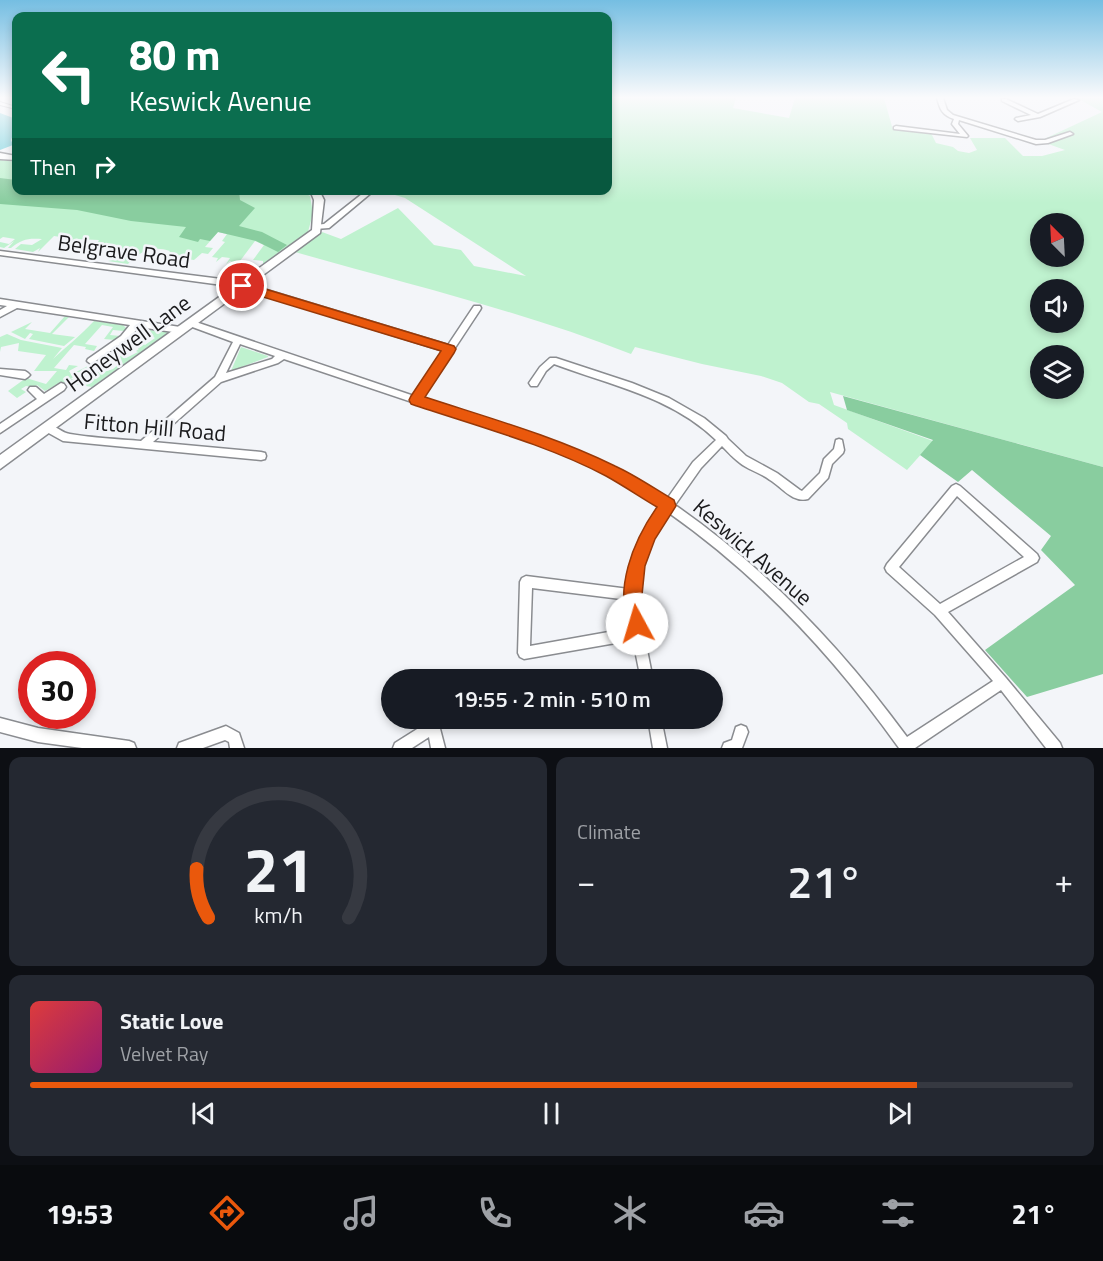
<!DOCTYPE html>
<html lang="en">
<head>
<meta charset="utf-8">
<style>
  :root { --surface:#171b24; --page:#242831; --text:#f1f3f6; --muted:#9ea1a6; --line:#363941; --accent:#ea580c }
  body { margin:0; font-family:"Titillium Web",sans-serif; background:var(--page); color:var(--text); height:100vh; display:flex; flex-direction:column; font-size:22px; white-space:nowrap }
  * { box-sizing:border-box; margin:0 }
  p { font-size:20px; color:var(--muted) }
  .icon { flex:none; width:33px; height:33px; fill:none; stroke:currentColor; stroke-width:2; stroke-linecap:round; stroke-linejoin:round }
  .map { position:relative; height:748px; overflow:hidden }
  .sheet { display:flex; flex-direction:column; gap:9px; padding:9px; background:#0d0f14; flex:1 }
  .sheet>* { flex:none }
  .banner { position:absolute; left:12px; top:12px; width:600px; height:183px; border-radius:12px; box-shadow:0 3px 9px #0003; background:#0b6e4f; color:#fff; overflow:hidden }
  .needle { width:39px; rotate:336deg }
  .fabs { position:absolute; left:1030px; top:213px; display:grid; gap:12px }
  .fabs a { display:grid; place-items:center; width:54px; height:54px; border-radius:50%; background:var(--surface); box-shadow:0 3px 9px #0003; font-size:30px }
  .speed { position:absolute; left:18px; top:651px; display:flex; gap:12px; font-size:30px; font-weight:700; text-align:center }
  .speed>* { display:grid; place-content:center; width:78px; height:78px; border-radius:50%; background:var(--surface); box-shadow:0 3px 9px #0003; line-height:1 }
  .speed .limit { border:9px solid #d22; background:#fff; color:#111 }
  .pin { position:absolute; display:grid; place-items:center; width:51px; height:51px; color:#fff; margin:-26px; border:3px solid #fff; border-radius:50%; box-shadow:0 2px 6px #0007 }
  .me { position:absolute; width:66px; margin:-33px; rotate:354deg; stroke-linejoin:round; filter:drop-shadow(0 0 4px #0008) }
  .turn { display:flex; align-items:center; gap:21px; height:126px; padding:0 18px; font-size:27px }
  .turn .icon { width:78px; height:78px; stroke-width:2.5 }
  .turn b { display:block; font-size:42px; line-height:51px }
  .then { display:flex; align-items:center; height:57px; padding:0 18px; background:#0003; gap:12px; font-size:22px }
  .big { font-size:45px; font-weight:600; line-height:1.1 }
  .sheet .widget { flex:1; display:flex; flex-direction:column; justify-content:center; gap:9px; min-width:0; padding:0 21px; border-radius:12px; background:var(--page) }
  .sheet .dial { align-items:center; gap:0 }
  .dial svg { height:156px; overflow:visible; fill:none; stroke:var(--line); stroke-width:7; stroke-linecap:round; text-anchor:middle }
  .dial text { fill:var(--text); stroke:none }
  .song { display:flex; align-items:center; gap:18px }
  .cover { width:72px; height:72px; border-radius:9px; background:linear-gradient(135deg,hsl(0 70% 55%),hsl(320 70% 35%)) }
  .played { height:6px; border-radius:3px; background:linear-gradient(90deg,var(--accent) 85%,var(--line) 85%) }
  .keys { display:flex; justify-content:space-around; direction:ltr }
  .heat { display:flex; justify-content:space-between; align-items:center; font-size:33px; direction:ltr }
  .sheet .tiles { flex:1; display:grid; gap:9px; grid-template-columns:1fr 1fr }
  .widget:last-child { grid-column:span 2 }
  .trip { position:absolute; left:381px; top:669px; width:342px; height:60px; border-radius:30px; background:var(--surface); box-shadow:0 3px 9px #0003; font-weight:600; line-height:60px; text-align:center }
  .tabs { display:flex; height:96px; justify-content:space-around; align-items:center; background:#090b0e; color:var(--muted) }
  .tabs .icon { width:42px; height:42px }
  .tabs .current { color:var(--accent) }
  .tabs b { font-size:27px; color:var(--text) }
  .map>svg:first-child { display:block }
  .green { fill:#bff2cf; fill-rule:evenodd }
  .forest { fill:#89cd9f }
  .water { fill:#6acdda }
  .lines { fill:none; stroke-linecap:round; stroke-linejoin:round }
  .pedestrian-casing { stroke:#8a8c90; stroke-width:2 }
  .minor-casing { stroke:#8a8c90; stroke-width:3 }
  .tertiary-casing { stroke:#8a8c90; stroke-width:3 }
  .pedestrian { fill:#fff; fill-rule:evenodd }
  .minor { fill:#fff; fill-rule:evenodd }
  .tertiary { fill:#fff; fill-rule:evenodd }
  .route { fill:#ea580c; stroke:#983908; stroke-width:1.5 }
  .labels { text-anchor:middle; dominant-baseline:central; stroke-width:5; stroke-linejoin:round; paint-order:stroke }
  .street-label { font-size:22px; fill:#1a1a1c; stroke:#f3f5f9 }
</style>
</head>
<body>
<div class="map">
<svg width="1103" height="748" viewBox="0 0 1103 748">
  <rect width="100%" height="100%" fill="#f3f5f9"/>
  <path class="green" d="M608 98H736L733 108 789 118 795 98H884L893 130 931 133 936 143 953 147 958 151 969 153 977 150 970 138H1005L1023 156H1042L1065 150 1040 141 1102 112 1077 98H1103V467L830 392 834 405 933 441 907 470 848 429 847 423 819 404 809 402 782 383 761 376 702 364 635 347 631 354C522 311 407 284 295 252L322 232 341 239 398 208 434 245 461 250 474 266 526 276 405 198 385 192 387 190H608ZM1041 224H1074V256H1041ZM1041 290H1074V322H1041ZM1041 356H1074V388H1041Z
    M0 160 16 162V190L301 191 310 196 313 213 308 232 263 264V261L253 260 264 245 255 241 237 265 230 261 226 264 230 258 222 257 216 262 218 258 212 257 225 242 222 241 227 234 218 232 205 247 213 248 208 254 202 253 194 260 166 256 170 251C152 245 140 251 128 264L108 261 114 260 119 255 111 252 117 245 98 242 99 240 75 239 70 243 58 247 67 238 54 236 38 252 40 248 33 252 15 249 21 244 32 245 42 239C28 238 22 239 11 248H8L14 241 4 248 0 247V242L9 244 15 239 3 237 0 239Z
    M65 316 69 317 52 334 75 337 85 329 64 346 29 339 33 334 30 333 25 339 11 332 32 322 25 329 50 333Z
    M94 321 123 325 127 329 124 331 113 330 110 335 120 336 115 340 104 339 113 327 102 325 85 344 97 346 94 351 85 349 86 347 74 345 54 368 66 370 69 365 78 366 69 371 73 377 71 379 88 382 94 376 93 373 76 372 88 366 97 373 101 370 104 372 113 369 120 363 116 360 122 355 126 358 138 352 136 351 139 349 135 346 141 343 145 345 155 338 149 334 150 331 137 330 139 329 169 332 92 387 61 382 45 391 37 385 33 387 26 386 21 389 26 392 17 398 8 391 26 378 46 384 57 371H34L46 355 18 351 19 343 1 347 0 352V337L7 334 21 340 62 348 53 359C67 346 81 335 94 321Z
    M241 347 268 356V357L231 371Z"/>
  <path class="forest" d="M0 178 16 180V190L239 191 240 200 255 208 239 226 262 232 287 245 278 252 256 241 218 232 210 241 200 239 198 242 179 237 186 227 131 221 77 210 0 204Z
    M843 396 1103 467V674L1027 697 985 650 1075 585 1041 550 1051 536 972 470 958 482 920 455 933 440 847 410Z"/>
  <path class="water" d="M0 113 16 119V127L11 140 13 145 0 150Z"/>
  <g class="lines">
    <g class="pedestrian-casing">
      <path id="pedestrian" d="M0 102 16 107V109L0 105Z"/>
    </g>
    <g class="minor-casing">
      <path id="minor" d="M937 98H943L947 110 953 115 1036 140H1045L1070 132 1073 134 1048 143 1036 144 959 120 958 124 968 136 967 137 894 129V127L896 126 960 134 952 124 954 119C942 115 940 109 937 98Z
        M1002 99H1006L1038 114 1074 99 1079 100 1040 117 1018 121 1015 119 1016 118 1031 115 1002 101Z
        M349 190H366L371 193 329 228 315 229V225L324 224 362 194Z
        M0 251 237 281 448 345 474 306H480L481 308 480 310 422 398C506 426 593 448 667 499L693 462 716 440C672 397 610 385 554 364L546 371 537 386H531L529 383 540 367 550 358H556L632 383 669 398 704 418 726 436 728 439 746 456 777 473 800 490 802 491 820 473 824 459 834 449 836 440 839 439 842 440 844 450 843 453 832 464 828 478 808 499C792 503 782 487 770 480 761 473 749 470 740 463 733 458 728 452 722 446L701 468 675 505C766 568 842 648 907 737L993 681 935 615 887 572 885 568 887 564 952 486 956 484 960 486 1037 554 1039 558 1037 562 948 612 1006 678 1060 743 1062 748H1046L1001 690 915 748H899C835 658 760 577 669 513 662 523 655 533 649 545 631 587 645 637 653 680H641L633 640 524 659 520 657 518 653 520 582 522 578 526 576 629 589C630 557 643 532 661 507L609 475 552 449 284 359 278 363 221 382 153 442 261 452 265 453 266 456 265 459 261 460 63 441 45 431 43 428 45 425C54 423 61 433 70 434 93 438 118 439 141 441L215 377 233 342 187 325 186 323 190 320 414 396 444 351 237 287 0 255ZM240 344 275 356 272 359 226 373ZM957 496 1024 557 940 604 899 567ZM532 588 629 600 631 628 530 646Z
        M0 299 180 327 184 330 180 333 139 327 127 340 91 364 87 361 88 359 121 336 130 325 17 308 0 317V310L7 306 0 305Z
        M0 369 25 371 28 373 30 375 28 377 25 379 0 375Z
        M61 383 64 384 66 387 64 390 0 433V424L37 399 28 390 30 387H36L44 394Z
        M0 718 38 728 129 741 134 743 136 748H82L38 742 0 732Z
        M648 718H661L667 748H653Z
        M433 719 438 721 445 748H431L429 737 412 748H393L395 743Z
        M741 725 746 727 748 732 742 748H722L724 743 732 740 736 727Z
        M226 726 239 733 244 748H230L229 742 225 740 203 748H177L179 743Z"/>
    </g>
    <g class="tertiary-casing">
      <path id="tertiary" d="M0 153 16 156V160L0 159Z
        M310 190H319L324 200 320 233 0 469V455L312 230 314 200Z"/>
    </g>
    <use href="#pedestrian" class="pedestrian"/>
    <use href="#minor" class="minor"/>
    <use href="#tertiary" class="tertiary"/>
  </g>
  <linearGradient id="sky" x2="0" y2="1"><stop stop-color="#75bee2"/><stop offset="0.48" stop-color="#fafafc"/><stop offset="1" stop-color="#fafafc" stop-opacity="0"/></linearGradient>
  <rect width="1103" height="203" fill="url(#sky)"/>
  <path class="route" d="M242 282 454 346 456 349 454 353 425 397C489 418 554 436 615 466 635 475 655 489 674 500L676 506 655 539 645 566 642 595 646 624 643 631 637 633 630 631C613 590 633 541 657 507 640 497 624 486 606 476 545 444 476 426 411 404L409 400 411 396 441 351 237 289 236 286Z"/>
  <g class="labels">
    <g class="street-label">
      <text transform="translate(124 251) rotate(8)">Belgrave Road</text>
      <text transform="translate(128 343) rotate(-36)">Honeywell Lane</text>
      <text transform="translate(155 427) rotate(5)">Fitton Hill Road</text>
      <text transform="translate(753 552) rotate(41)">Keswick Avenue</text>
    </g>
  </g>
</svg>
<div class="fabs">
<a><svg class="needle" viewBox="-14 -14 28 28"><path d="M0-13l5 13h-10z" fill="#e53935"/><path d="M0 13l5-13h-10z" fill="#9ea1a6"/></svg></a>
<a><svg class="icon" aria-label="sound" viewBox="0 0 24 24"><path d="M4 9h4l5-4v14l-5-4H4zM17 9q2 3 0 6"/></svg></a>
<a><svg class="icon" aria-label="layers" viewBox="0 0 24 24"><path d="M12 4l9 5-9 5-9-5zM3 14l9 5 9-5"/></svg></a>
</div>
<div class="speed"><div class="limit">30</div></div>
<div class="pin" style="left:242px;top:286px;background:#d93025"><svg class="icon" aria-label="arrive" viewBox="0 0 24 24"><path d="M6 21V4h12l-3 4 3 4H6"/></svg></div>
<svg class="me" style="left:637px;top:624px" viewBox="-20 -20 40 40"><circle r="19" fill="#fff"/><path d="M0-13L10 11 0 6-10 11z" fill="#ea580c"/></svg>
<div class="trip">19:55 · 2 min · 510 m</div>
<div class="banner">
<div class="turn"><svg class="icon" aria-label="left" viewBox="0 0 24 24"><path d="M17 20v-9H6M10 6l-5 5 5 5"/></svg><div><b>80 m</b>Keswick Avenue</div></div>
<div class="then">Then<svg class="icon" aria-label="right" viewBox="0 0 24 24"><path d="M7 20v-9h11M14 6l5 5-5 5"/></svg></div>
</div>
</div>
<section class="sheet">
<div class="tiles">
<div class="widget dial"><svg viewBox="0 0 100 80">
<path d="M14 69A42 42 0 1 1 86 69"/>
<path d="M14 69A42 42 0 0 1 8 44" stroke="#ea580c"/>
<text x="50" y="56" font-size="32" font-weight="700">21</text>
<text x="50" y="72" font-size="11">km/h</text>
</svg></div>
<div class="widget"><p>Climate</p>
<div class="heat"><a>−</a><b class="big">21°</b><a>+</a></div>
</div>
<div class="widget">
<div class="song"><i class="cover"></i><div><b>Static Love</b><p>Velvet Ray</p></div></div>
<div class="played"></div>
<div class="keys"><svg class="icon" aria-label="previous" viewBox="0 0 24 24"><path d="M18 5L8 12l10 7zM5 5v14"/></svg><svg class="icon" aria-label="pause" viewBox="0 0 24 24"><path d="M8 5v14M16 5v14"/></svg><svg class="icon" aria-label="next" viewBox="0 0 24 24"><path d="M6 5l10 7-10 7zM19 5v14"/></svg></div>
</div>
</div>
</section>
<nav class="tabs">
<b>19:53</b>
<svg class="icon current" aria-label="directions" viewBox="0 0 24 24"><path d="M12 3l9 9-9 9-9-9zM9 14v-3h6M13 9l2 2-2 2"/></svg>
<svg class="icon" aria-label="music" viewBox="0 0 24 24"><path d="M9 18V5l10-2v13"/><circle cx="6" cy="18" r="3"/><circle cx="16" cy="16" r="3"/></svg>
<svg class="icon" aria-label="phone" viewBox="0 0 24 24"><path d="M5 4h4l2 5-3 2q2 4 5 5l2-3 5 2v4C11 20 4 13 5 4z"/></svg>
<svg class="icon" aria-label="climate" viewBox="0 0 24 24"><path d="M12 3v18M4 7l16 10M4 17L20 7"/></svg>
<svg class="icon" aria-label="car" viewBox="0 0 24 24"><path d="M5 17H2v-5l4-1 3-4h7l3 4 3 1v5h-3M9 17h6M6 11h13"/><circle cx="7" cy="17" r="2"/><circle cx="17" cy="17" r="2"/></svg>
<svg class="icon" aria-label="filters" viewBox="0 0 24 24"><path d="M4 7h16M4 17h16"/><circle cx="9" cy="7" r="2"/><circle cx="15" cy="17" r="2"/></svg>
<b>21°</b>
</nav>
</body>
</html>
